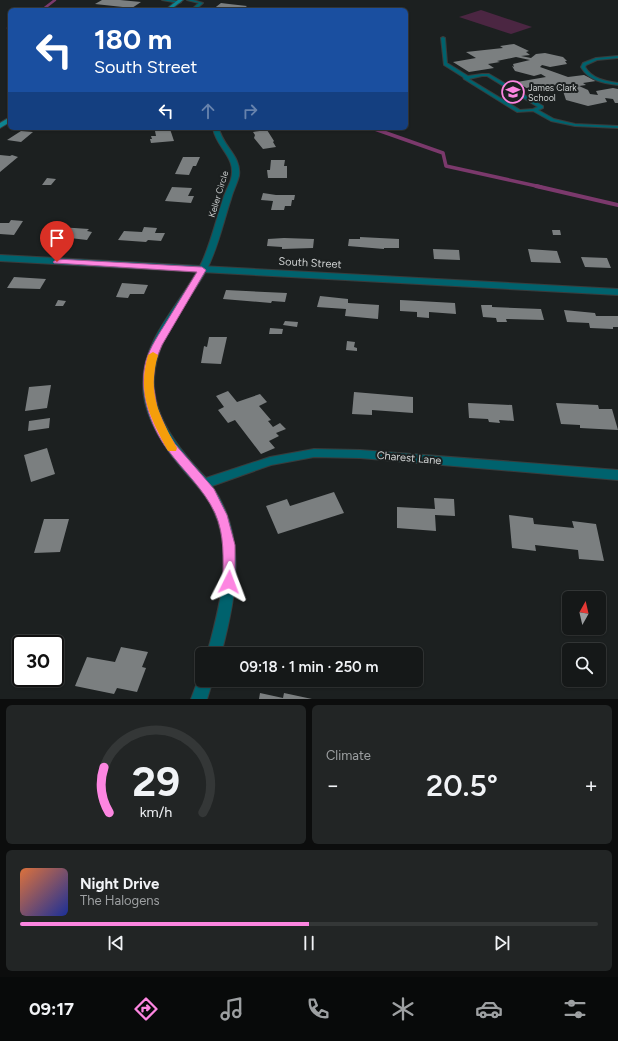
<!DOCTYPE html>
<html lang="en">
<head>
<meta charset="utf-8">
<style>
  :root { --surface:#151818; --page:#222525; --text:#f1f3f6; --muted:#9da0a2; --line:#343737; --accent:#fd86e1 }
  body { margin:0; font-family:Figtree,sans-serif; background:var(--page); color:var(--text); height:100vh; display:flex; flex-direction:column; font-size:15px; white-space:nowrap }
  * { box-sizing:border-box; margin:0 }
  p { font-size:13px; color:var(--muted) }
  .icon { flex:none; width:22px; height:22px; fill:none; stroke:currentColor; stroke-width:2; stroke-linecap:round; stroke-linejoin:round }
  .map { position:relative; height:699px; overflow:hidden }
  .panel { display:flex; flex-direction:column; gap:6px; padding:6px; background:#0c0d0d; flex:1 }
  .panel>* { flex:none }
  .top-card { position:absolute; left:8px; top:8px; width:400px; height:122px; border-radius:6px; box-shadow:0 1px 3px #0004,0 0 0 1px var(--line); background:#1a4fa0; color:#fff; overflow:hidden }
  .needle { width:26px; rotate:8deg }
  .fabs { position:absolute; left:562px; top:591px; display:grid; gap:8px }
  .fabs a { display:grid; place-items:center; width:44px; height:44px; border-radius:6px; background:var(--surface); box-shadow:0 1px 3px #0004,0 0 0 1px var(--line); font-size:20px }
  .speed { position:absolute; left:12px; top:635px; display:flex; gap:8px; font-size:20px; font-weight:700; text-align:center }
  .speed>* { display:grid; place-content:center; width:52px; height:52px; border-radius:50%; background:var(--surface); box-shadow:0 1px 3px #0004,0 0 0 1px var(--line); line-height:1 }
  .speed .limit { border:2px solid #111; border-radius:6px; background:#fff; color:#111 }
  .pin { position:absolute; display:grid; place-items:center; width:34px; height:34px; color:#fff; margin:-41px -17px; border-radius:50% 50% 50% 0; rotate:-45deg; box-shadow:0 0 4px #0007 }
  .pin .icon { rotate:45deg }
  .me { position:absolute; width:44px; margin:-22px; rotate:3deg; stroke-linejoin:round; filter:drop-shadow(0 0 3px #0008) }
  .turn { display:flex; align-items:center; gap:14px; height:84px; padding:0 20px; font-size:18px }
  .turn .icon { width:52px; height:52px; stroke-width:2.5 }
  .turn b { display:block; font-size:28px; line-height:34px }
  .lanes { display:flex; align-items:center; height:38px; padding:0 20px; background:#0003; justify-content:center; gap:20px; direction:ltr }
  .lanes .off { opacity:.35 }
  .big { font-size:30px; font-weight:600; line-height:1.1 }
  .panel .tile { flex:1; display:flex; flex-direction:column; justify-content:center; gap:6px; min-width:0; padding:0 14px; border-radius:6px; background:var(--page) }
  .panel .dial { align-items:center; gap:0 }
  .dial svg { height:104px; overflow:visible; fill:none; stroke:var(--line); stroke-width:7; stroke-linecap:round; text-anchor:middle }
  .dial text { fill:var(--text); stroke:none }
  .song { display:flex; align-items:center; gap:12px }
  .cover { width:48px; height:48px; border-radius:6px; background:linear-gradient(135deg,hsl(20 70% 55%),hsl(230 70% 35%)) }
  .played { height:4px; border-radius:2px; background:linear-gradient(90deg,var(--accent) 50%,var(--line) 50%) }
  .keys { display:flex; justify-content:space-around; direction:ltr }
  .heat { display:flex; justify-content:space-between; align-items:center; font-size:22px; direction:ltr }
  .panel .tiles { flex:1; display:grid; gap:6px; grid-template-columns:1fr 1fr }
  .tile:last-child { grid-column:span 2 }
  .trip { position:absolute; left:195px; top:647px; width:228px; height:40px; border-radius:6px; background:var(--surface); box-shadow:0 1px 3px #0004,0 0 0 1px var(--line); font-weight:600; line-height:40px; text-align:center }
  .dock { display:flex; height:64px; justify-content:space-around; align-items:center; background:#080a0a; color:var(--muted) }
  .dock .icon { width:28px; height:28px }
  .dock .selected { color:var(--accent) }
  .dock b { font-size:18px; color:var(--text) }
  .map>svg:first-child { display:block }
  .green { fill:#4b2642 }
  .lines { fill:none; stroke-linecap:round; stroke-linejoin:round }
  .stream-far2 { stroke:#7b396c; stroke-width:2.5 }
  .stream-far1 { stroke:#7b396c; stroke-width:3.5 }
  .stream { stroke:#7b396c; stroke-width:4 }
  .building { fill:#7b7f80 }
  .service-casing { stroke:#393c3c; stroke-width:2 }
  .minor-casing { stroke:#393c3c; stroke-width:2 }
  .tertiary-casing { stroke:#393c3c; stroke-width:2 }
  .secondary-casing { stroke:#393c3c; stroke-width:2 }
  .service { fill:#00626d; fill-rule:evenodd }
  .minor { fill:#00626d; fill-rule:evenodd }
  .tertiary { fill:#00626d; fill-rule:evenodd }
  .secondary { fill:#0d8592; fill-rule:evenodd }
  .route { fill:#fd86e1; stroke:#a45792 }
  .slow { fill:#f59e0b }
  .labels { text-anchor:middle; dominant-baseline:central; stroke-width:4; stroke-linejoin:round; paint-order:stroke }
  .far-poi-label { font-size:9px; fill:#cfd2d2; stroke:#1c2020; text-anchor:start }
  .far-street-label { font-size:9px; fill:#cfd2d2; stroke:#1c2020 }
  .street-label { font-size:11px; fill:#cfd2d2; stroke:#1c2020 }
</style>
</head>
<body>
<div class="map">
<svg width="618" height="699" viewBox="0 0 618 699">
  <rect width="100%" height="100%" fill="#1c2020"/>
  <path class="green" d="M481 10 532 27 511 34 459 17Z"/>
  <g class="lines">
    <path class="stream-far2" d="M42 10 55 0
      M10 27 8 28 10 30"/>
    <path class="stream-far1" d="M372 128 443 153 446 166 541 187"/>
    <path class="stream" d="M536 186 618 205"/>
  </g>
  <path class="building" d="M102 0H120L141 2 132 8 95 4Z
    M221 3 229 4 247 6 242 10H212Z
    M514 44 529 51 526 52 530 55 521 56 531 58 536 54 545 53 563 57 567 61H565L567 64 550 67 542 65 540 67 568 77 584 75 596 81 583 83 586 85 579 86 588 90 590 94 598 95 596 91 613 88 618 89V103H615L613 99 605 98 607 102 588 106 566 100 563 91 570 90 565 87 538 92 531 88 528 89 517 82 546 77 541 74 534 76 515 71 512 66 514 67 513 64 530 60 516 57 497 61 500 62 488 64 494 68 469 72 453 62 476 58 466 52 503 48 500 46Z
    M170 129 174 141 151 143 150 139H152L151 136H156L155 131Z
    M267 130 274 141 273 142 276 147 263 149 254 138 255 135 253 132Z
    M21 131 33 132 21 142 7 140Z
    M0 155 10 156 12 155 18 157 0 172Z
    M183 157H200L196 166H193L189 175 175 174Z
    M271 160H285L284 166H287V178H268L267 170H270Z
    M47 178 56 179 51 185H42Z
    M172 187 192 188 188 196H194L191 203 165 201Z
    M263 193 276 195H295L294 200H292L291 206H285L284 210H271L273 201 261 200Z
    M11 220 23 221 14 235 0 234V223H9Z
    M59 227 89 229 87 231 92 232 87 240 53 236Z
    M144 227 157 228 155 233H165L161 241 148 240 146 242 118 240 124 231 142 232Z
    M552 230H560L561 235H553Z
    M360 237 399 239V248H384V249L348 246 349 239H360Z
    M284 238 314 239 313 248 282 249V247L267 246 268 239Z
    M433 249 459 250 460 260 434 259Z
    M528 249 557 251 561 263 531 262Z
    M581 257 607 258 611 268 585 267Z
    M14 277 46 279 40 289 7 288Z
    M122 283 148 285 144 294H130L128 298 116 297Z
    M226 290 287 293 285 302 272 301 271 303 223 299Z
    M320 296 348 299V303L379 305 378 319 345 316 346 309 317 307Z
    M58 300 66 301 63 306H55Z
    M400 300 455 303 456 314 429 312V318L417 317V312L400 311Z
    M481 305H492V307L541 309 544 320 506 319 507 322H497L496 318 483 317Z
    M564 310 595 313 596 316H618V327H613V329L590 328 589 323 567 322Z
    M285 321 298 322 297 327 283 325Z
    M270 328 283 329 282 334H269Z
    M209 337H227L221 364 201 363 204 346 207 347Z
    M347 341 355 342 354 347 357 348V351L346 350Z
    M51 385 47 408 25 411 29 387Z
    M228 391 237 402 260 394 267 402 259 406 271 420 268 421 273 427 280 423 286 429 276 433 279 436 269 441 275 448 261 454 235 420 228 423 218 410 224 407 216 396Z
    M354 392 413 397V413L372 410V415L352 414Z
    M468 403 512 405 514 421 499 420 500 423 489 422 488 419 469 418Z
    M556 403 598 405 599 409H612L618 430 580 428V425L561 424Z
    M50 418 49 428 28 431 29 421Z
    M47 448 55 474 31 482 24 455Z
    M334 492 344 513 278 534 266 506 287 499 290 506Z
    M434 498 454 499 455 516 435 515 436 531 397 528V507L435 509Z
    M509 515 533 518 534 524 574 528 572 521 596 524 604 561 579 559 578 550 535 545 536 551 512 548Z
    M44 519H69L60 552 34 553Z
    M121 647 148 652 142 667 146 668 137 692 117 688 114 694 75 686 87 657 115 662Z
    M260 693 283 698 284 693 312 699H259Z"/>
  <g class="lines">
    <g class="service-casing">
      <path id="service" d="M162 0H171L181 2 179 3Z
        M187 0H193L203 3 195 10H191L199 3Z
        M443 37 445 38 447 63 468 76 482 74H489L543 106V108L538 110 554 119 575 124 618 126V128L575 126 551 121 533 111 517 112 464 79 463 77 444 65 441 38ZM482 76H487L538 107 533 109 520 110 469 79Z
        M618 56V58L597 60 586 65 585 67C592 79 605 81 618 83V85C603 83 589 81 581 67L583 63 596 58Z"/>
    </g>
    <g class="minor-casing">
      <path id="minor" d="M213 128H219C222 146 242 156 239 176 237 184 233 191 231 199 223 223 218 248 206 271 193 294 176 314 165 338 136 396 168 437 206 478L270 457 314 449 360 450 618 470V480L360 458 314 457 271 465 212 486C248 537 236 598 221 654H207C219 609 235 554 213 509 205 492 192 481 180 466 161 443 142 414 143 382 144 335 183 302 202 262 211 242 216 220 223 199 225 192 229 186 231 179 237 157 216 148 213 128Z
        M202 674V680H213L207 699H191L200 675Z"/>
    </g>
    <g class="tertiary-casing">
      <path id="tertiary" d="M0 255 618 289V295L0 261Z"/>
    </g>
    <g class="secondary-casing">
      <path id="secondary" d="M178 0H183L170 10H165Z
        M10 117V122L0 128V123Z"/>
    </g>
    <use href="#service" class="service"/>
    <use href="#minor" class="minor"/>
    <use href="#tertiary" class="tertiary"/>
    <use href="#secondary" class="secondary"/>
  </g>
  <path class="route" d="M57 259 202 267 206 270 162 345 155 362 153 383 157 408 168 433 175 444 214 489 227 515 235 545V582L234 586 229 588 225 586 223 582C223 559 225 535 215 513 204 489 184 472 168 450 150 426 138 391 146 361 150 347 159 334 167 321 177 305 187 288 197 272L54 263 53 262Z"/>
  <path class="slow" d="M153 352 158 355C147 394 159 415 177 448L176 451H168C150 417 137 394 148 355Z"/>
  <defs>
    <g id="school-ring" transform="scale(1.15)"><circle r="9.5" fill="#1c2020" stroke="#fd86e1" stroke-width="1.5"/><path d="M0-5L7-2L0 1L-7-2ZM-4 1L0 2.5L4 1V4Q0 6-4 4Z" fill="#fd86e1"/></g>
  </defs>
  <g fill-rule="evenodd">
    <use href="#school-ring" x="513" y="92"/>
  </g>
  <g class="labels">
    <g class="far-poi-label">
      <text x="528" y="87">James Clark<tspan x="528" dy="10">School</tspan></text>
    </g>
    <g class="far-street-label">
      <text transform="translate(218 194) rotate(-73)">Keller Circle</text>
    </g>
    <g class="street-label">
      <text transform="translate(310 263) rotate(3)">South Street</text>
      <text transform="translate(409 458) rotate(5)">Charest Lane</text>
    </g>
  </g>
</svg>
<div class="fabs">
<a><svg class="needle" viewBox="-14 -14 28 28"><path d="M0-13l5 13h-10z" fill="#e53935"/><path d="M0 13l5-13h-10z" fill="#9da0a2"/></svg></a>
<a><svg class="icon" aria-label="search" viewBox="0 0 24 24"><circle cx="10" cy="10" r="6"/><path d="M15 15l6 6"/></svg></a>
</div>
<div class="speed"><div class="limit">30</div></div>
<div class="pin" style="left:57px;top:262px;background:#d93025"><svg class="icon" aria-label="arrive" viewBox="0 0 24 24"><path d="M6 21V4h12l-3 4 3 4H6"/></svg></div>
<svg class="me" style="left:229px;top:582px" viewBox="-20 -20 40 40"><path d="M0-17L14 15 0 8-14 15z" fill="#fd86e1" stroke="#fff" stroke-width="4"/></svg>
<div class="trip">09:18 · 1 min · 250 m</div>
<div class="top-card">
<div class="turn"><svg class="icon" aria-label="left" viewBox="0 0 24 24"><path d="M17 20v-9H6M10 6l-5 5 5 5"/></svg><div><b>180 m</b>South Street</div></div>
<div class="lanes"><svg class="icon" aria-label="left" viewBox="0 0 24 24"><path d="M17 20v-9H6M10 6l-5 5 5 5"/></svg><svg class="icon off" aria-label="ahead" viewBox="0 0 24 24"><path d="M12 20V5M6 11l6-6 6 6"/></svg><svg class="icon off" aria-label="right" viewBox="0 0 24 24"><path d="M7 20v-9h11M14 6l5 5-5 5"/></svg></div>
</div>
</div>
<section class="panel">
<div class="tiles">
<div class="tile dial"><svg viewBox="0 0 100 80">
<path d="M14 69A42 42 0 1 1 86 69"/>
<path d="M14 69A42 42 0 0 1 10 34" stroke="#fd86e1"/>
<text x="50" y="56" font-size="32" font-weight="700">29</text>
<text x="50" y="72" font-size="11">km/h</text>
</svg></div>
<div class="tile"><p>Climate</p>
<div class="heat"><a>−</a><b class="big">20.5°</b><a>+</a></div>
</div>
<div class="tile">
<div class="song"><i class="cover"></i><div><b>Night Drive</b><p>The Halogens</p></div></div>
<div class="played"></div>
<div class="keys"><svg class="icon" aria-label="previous" viewBox="0 0 24 24"><path d="M18 5L8 12l10 7zM5 5v14"/></svg><svg class="icon" aria-label="pause" viewBox="0 0 24 24"><path d="M8 5v14M16 5v14"/></svg><svg class="icon" aria-label="next" viewBox="0 0 24 24"><path d="M6 5l10 7-10 7zM19 5v14"/></svg></div>
</div>
</div>
</section>
<nav class="dock">
<b>09:17</b>
<svg class="icon selected" aria-label="directions" viewBox="0 0 24 24"><path d="M12 3l9 9-9 9-9-9zM9 14v-3h6M13 9l2 2-2 2"/></svg>
<svg class="icon" aria-label="music" viewBox="0 0 24 24"><path d="M9 18V5l10-2v13"/><circle cx="6" cy="18" r="3"/><circle cx="16" cy="16" r="3"/></svg>
<svg class="icon" aria-label="phone" viewBox="0 0 24 24"><path d="M5 4h4l2 5-3 2q2 4 5 5l2-3 5 2v4C11 20 4 13 5 4z"/></svg>
<svg class="icon" aria-label="climate" viewBox="0 0 24 24"><path d="M12 3v18M4 7l16 10M4 17L20 7"/></svg>
<svg class="icon" aria-label="car" viewBox="0 0 24 24"><path d="M5 17H2v-5l4-1 3-4h7l3 4 3 1v5h-3M9 17h6M6 11h13"/><circle cx="7" cy="17" r="2"/><circle cx="17" cy="17" r="2"/></svg>
<svg class="icon" aria-label="filters" viewBox="0 0 24 24"><path d="M4 7h16M4 17h16"/><circle cx="9" cy="7" r="2"/><circle cx="15" cy="17" r="2"/></svg>
</nav>
</body>
</html>
